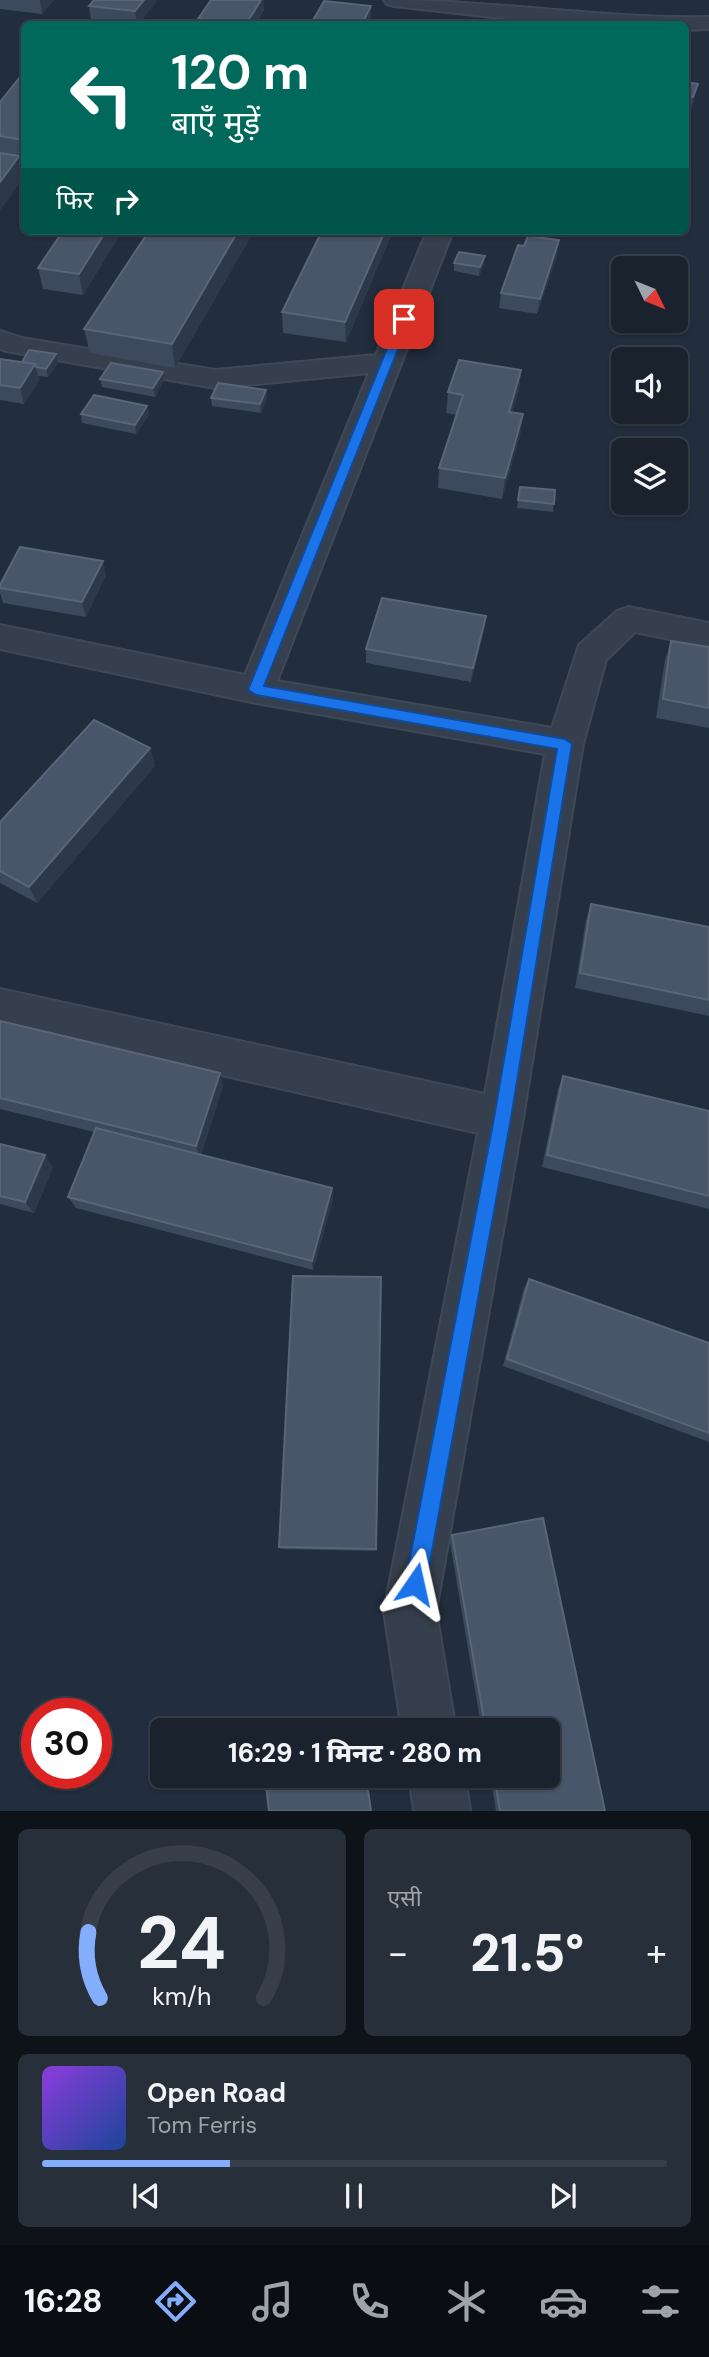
<!DOCTYPE html>
<html lang="hi">
<head>
<meta charset="utf-8">
<style>
  :root { --surface:#1a222e; --page:#272f3a; --text:#f1f3f6; --muted:#9fa4aa; --line:#383f4a; --accent:#84adfc }
  body { margin:0; font-family:"DM Sans","Noto Sans Devanagari",sans-serif; background:var(--page); color:var(--text); height:100vh; display:flex; flex-direction:column; font-size:26px; white-space:nowrap }
  * { box-sizing:border-box; margin:0 }
  p { font-size:23px; color:var(--muted) }
  .icon { flex:none; width:38px; height:38px; fill:none; stroke:currentColor; stroke-width:2; stroke-linecap:round; stroke-linejoin:round }
  .map { position:relative; height:1811px; overflow:hidden }
  .panel { display:flex; flex-direction:column; gap:18px; padding:18px; background:#0e1319; flex:1 }
  .panel>* { flex:none }
  .hud { position:absolute; left:21px; top:21px; width:668px; height:214px; border-radius:10px; box-shadow:0 2px 5px #0004,0 0 0 2px var(--line); background:#00695c; color:#fff; overflow:hidden }
  .needle { width:46px; rotate:133deg }
  .controls { position:absolute; left:611px; top:256px; display:grid; gap:14px }
  .controls a { display:grid; place-items:center; width:77px; height:77px; border-radius:10px; background:var(--surface); box-shadow:0 2px 5px #0004,0 0 0 2px var(--line); font-size:35px }
  .speed { position:absolute; left:21px; top:1698px; display:flex; gap:14px; font-size:35px; font-weight:700; text-align:center }
  .speed>* { display:grid; place-content:center; width:91px; height:91px; border-radius:50%; background:var(--surface); box-shadow:0 2px 5px #0004,0 0 0 2px var(--line); line-height:1 }
  .speed .limit { border:10px solid #d22; background:#fff; color:#111 }
  .pin { position:absolute; display:grid; place-items:center; width:60px; height:60px; color:#fff; margin:-30px; border-radius:14px; box-shadow:0 4px 10px #0006 }
  .me { position:absolute; width:77px; margin:-38px; rotate:11deg; stroke-linejoin:round; filter:drop-shadow(0 0 5px #0008) }
  .turn { display:flex; align-items:center; gap:24px; height:147px; padding:0 35px; font-size:32px }
  .turn .icon { width:91px; height:91px; stroke-width:2.5 }
  .turn b { display:block; font-size:49px; line-height:60px }
  .then { display:flex; align-items:center; height:66px; padding:0 35px; background:#0003; gap:14px; font-size:26px }
  .big { font-size:52px; font-weight:800; line-height:1.1 }
  .panel .tile { flex:1; display:flex; flex-direction:column; justify-content:center; gap:10px; min-width:0; padding:0 24px; border-radius:10px; background:var(--page) }
  .panel .dial { align-items:center; gap:0 }
  .dial svg { height:182px; overflow:visible; fill:none; stroke:var(--line); stroke-width:7; stroke-linecap:round; text-anchor:middle }
  .dial text { fill:var(--text); stroke:none }
  .song { display:flex; align-items:center; gap:21px }
  .cover { width:84px; height:84px; border-radius:10px; background:linear-gradient(135deg,hsl(270 70% 55%),hsl(220 70% 35%)) }
  .played { height:7px; border-radius:4px; background:linear-gradient(90deg,var(--accent) 30%,var(--line) 30%) }
  .keys { display:flex; justify-content:space-around; direction:ltr }
  .heat { display:flex; justify-content:space-between; align-items:center; font-size:38px; direction:ltr }
  .panel .tiles { flex:1; display:grid; gap:18px; grid-template-columns:1fr 1fr }
  .tile:last-child { grid-column:span 2 }
  .trip { position:absolute; left:150px; top:1718px; width:410px; height:70px; border-radius:10px; background:var(--surface); box-shadow:0 2px 5px #0004,0 0 0 2px var(--line); font-weight:800; line-height:70px; text-align:center }
  .menu { display:flex; height:112px; justify-content:space-around; align-items:center; background:#0a0e12; color:var(--muted) }
  .menu .icon { width:49px; height:49px }
  .menu .on { color:var(--accent) }
  .menu b { font-size:32px; color:var(--text) }
  .map>svg:first-child { display:block }
  .lines { fill:none; stroke-linecap:round; stroke-linejoin:round }
  .minor-casing { stroke:#3f4856; stroke-width:4 }
  .minor { fill:#363f4d; fill-rule:evenodd }
  .wall { fill:#3d495c }
  .shaded-wall { fill:#2d384b }
  .building { fill:#495568; stroke:#5a6577; stroke-width:2 }
  .route { fill:#1a73e8; stroke:#114b97; stroke-width:2 }
</style>
</head>
<body>
<div class="map">
<svg width="709" height="1811" viewBox="0 0 709 1811">
  <rect width="100%" height="100%" fill="#222d3d"/>
  <g class="lines">
    <g class="minor-casing">
      <path id="minor" d="M384 0C493 0 600 19 709 17V29L686 30V24H555L394 6 387 4Z
        M427 231H453L277 681 552 728 579 645 617 611 629 607 709 623V647L635 632 606 660 583 744 523 1118 436 1611 456 1731H402L384 1611 478 1133 0 1025V989L485 1094 545 754 256 703 0 649V625L245 675 369 373 215 388 6 351 0 349V331L22 338 215 370 376 355Z
        M409 1776H465L470 1811H414Z"/>
    </g>
    <use href="#minor" class="minor"/>
  </g>
  <path class="wall" d="M0 0H54L42 14 0 9Z
    M157 0 139 24H122L91 21 89 6Z
    M264 10 256 24H198V19Z
    M24 72V160L20 159 24 176 0 210V102Z
    M686 82 694 100 690 113 686 112Z
    M63 231H122L83 295 43 289 38 268Z
    M254 231 175 368 90 353 84 329Z
    M393 231 346 342 283 333 282 312Z
    M559 240 557 256 537 314 499 308 501 293 524 246Z
    M454 263 484 265 479 276 454 271Z
    M56 354 58 363 48 377 38 376 39 380 24 404 0 400V359L22 362Z
    M521 370 519 390 512 412 523 414 520 435 502 499 438 488 439 468 457 415 446 413 448 392Z
    M163 372 164 380 155 397 102 387 100 379Z
    M266 390 267 398 261 413 212 406 211 398Z
    M81 414 149 415 136 434 82 423Z
    M520 487 554 504 553 512 517 508Z
    M106 575 86 617 3 603 0 593V585Z
    M486 616 484 630 471 682 366 663V649Z
    M671 641 709 647V728L656 718 665 660Z
    M150 748 155 766 37 903 0 883V822Z
    M591 904 709 927V1016L575 988 586 920Z
    M0 1021 220 1073 223 1086 201 1155 332 1188 333 1199 313 1270 76 1208 68 1197 94 1132 0 1109Z
    M563 1076 709 1111V1209L542 1167 558 1089Z
    M0 1144 53 1167 34 1213 0 1204Z
    M529 1279 709 1343V1442L503 1366 524 1288Z
    M452 1535 605 1811H496L490 1776H548V1731H482L449 1537Z
    M279 1547 376 1549V1551L281 1549Z"/>
  <path class="shaded-wall" d="M40 0H54L42 14Z
    M144 0H157L139 24H137L135 11Z
    M261 0H264V10L256 24H246Z
    M371 6V21L370 24H362Z
    M698 84 694 100 690 113 693 97Z
    M19 156 24 176 0 210V182Z
    M106 231H122L83 295 79 274Z
    M238 231H254L175 368 172 344Z
    M385 231H393L346 342 345 322Z
    M559 240 557 256 537 314 540 299Z
    M485 256 484 265 479 276 480 267Z
    M56 354 58 363 48 377 46 369Z
    M35 364 39 380 24 404 20 388Z
    M521 370 519 390 507 432 509 412Z
    M163 372 164 380 155 397 153 388Z
    M266 390 267 398 261 413 260 404Z
    M147 406 149 415 136 434 135 425Z
    M523 414 520 435 502 499 505 478Z
    M103 561 106 575 86 617 82 602Z
    M486 616 484 630 471 682 473 668Z
    M150 748 155 766 37 903 29 887Z
    M220 1073 223 1086 200 1158 196 1146Z
    M45 1155 53 1167 34 1213 25 1202Z
    M332 1188 333 1199 313 1270 312 1261Z"/>
  <path class="building" d="M94 0H144L135 11 89 6Z
    M211 0H261L246 24 198 19Z
    M324 1 371 6 362 24H311Z
    M24 72V140L0 136V102Z
    M686 82 698 84 693 97 686 96Z
    M0 153 19 156 0 182Z
    M63 231H106L79 274 38 268Z
    M149 231H238L172 344 84 329Z
    M322 231H385L345 322 282 312Z
    M528 236 559 240 540 299 501 293 518 245 524 246Z
    M459 252 485 256 480 267 454 263Z
    M29 350 56 354 46 369 36 367 35 364 22 362Z
    M0 359 35 364 20 388 0 385Z
    M459 360 521 370 509 412 523 414 505 478 439 468 463 395 448 392Z
    M111 363 163 372 153 388 100 379Z
    M218 383 266 390 260 404 211 398Z
    M94 395 147 406 135 425 81 414Z
    M520 487 555 490 554 504 518 500Z
    M20 547 103 561 82 602 0 588V585Z
    M382 598 486 616 473 668 366 649Z
    M671 641 709 647V708L663 699Z
    M94 720 150 748 29 887 0 871V822Z
    M591 904 709 927V1000L580 973Z
    M0 1021 220 1073 196 1146 0 1098Z
    M563 1076 709 1111V1196L547 1155Z
    M96 1128 332 1188 312 1261 68 1197Z
    M0 1144 45 1155 25 1202 0 1196Z
    M293 1276 381 1277 376 1549 279 1547Z
    M529 1279 709 1343V1433L507 1359Z
    M543 1518 605 1811H500L494 1776H548V1731H486L452 1535Z
    M265 1776H366L371 1811H269Z"/>
  <path class="route" d="M404 316 410 319 264 686 565 739 572 744 511 1118 426 1584 423 1591 415 1594 408 1591 405 1584 494 1118 557 749 256 695 248 690 399 319Z"/>
</svg>
<div class="controls">
<a><svg class="needle" viewBox="-14 -14 28 28"><path d="M0-13l5 13h-10z" fill="#e53935"/><path d="M0 13l5-13h-10z" fill="#9fa4aa"/></svg></a>
<a><svg class="icon" aria-label="sound" viewBox="0 0 24 24"><path d="M4 9h4l5-4v14l-5-4H4zM17 9q2 3 0 6"/></svg></a>
<a><svg class="icon" aria-label="layers" viewBox="0 0 24 24"><path d="M12 4l9 5-9 5-9-5zM3 14l9 5 9-5"/></svg></a>
</div>
<div class="speed"><div class="limit">30</div></div>
<div class="pin" style="left:404px;top:319px;background:#d93025"><svg class="icon" aria-label="arrive" viewBox="0 0 24 24"><path d="M6 21V4h12l-3 4 3 4H6"/></svg></div>
<svg class="me" style="left:415px;top:1584px" viewBox="-20 -20 40 40"><path d="M0-17L14 15 0 8-14 15z" fill="#1a73e8" stroke="#fff" stroke-width="4"/></svg>
<div class="trip">16:29 · 1 मिनट · 280 m</div>
<div class="hud">
<div class="turn"><svg class="icon" aria-label="left" viewBox="0 0 24 24"><path d="M17 20v-9H6M10 6l-5 5 5 5"/></svg><div><b>120 m</b>बाएँ मुड़ें</div></div>
<div class="then">फिर<svg class="icon" aria-label="right" viewBox="0 0 24 24"><path d="M7 20v-9h11M14 6l5 5-5 5"/></svg></div>
</div>
</div>
<section class="panel">
<div class="tiles">
<div class="tile dial"><svg viewBox="0 0 100 80">
<path d="M14 69A42 42 0 1 1 86 69"/>
<path d="M14 69A42 42 0 0 1 9 40" stroke="#84adfc"/>
<text x="50" y="56" font-size="32" font-weight="700">24</text>
<text x="50" y="72" font-size="11">km/h</text>
</svg></div>
<div class="tile"><p>एसी</p>
<div class="heat"><a>−</a><b class="big">21.5°</b><a>+</a></div>
</div>
<div class="tile">
<div class="song"><i class="cover"></i><div><b>Open Road</b><p>Tom Ferris</p></div></div>
<div class="played"></div>
<div class="keys"><svg class="icon" aria-label="previous" viewBox="0 0 24 24"><path d="M18 5L8 12l10 7zM5 5v14"/></svg><svg class="icon" aria-label="pause" viewBox="0 0 24 24"><path d="M8 5v14M16 5v14"/></svg><svg class="icon" aria-label="next" viewBox="0 0 24 24"><path d="M6 5l10 7-10 7zM19 5v14"/></svg></div>
</div>
</div>
</section>
<nav class="menu">
<b>16:28</b>
<svg class="icon on" aria-label="directions" viewBox="0 0 24 24"><path d="M12 3l9 9-9 9-9-9zM9 14v-3h6M13 9l2 2-2 2"/></svg>
<svg class="icon" aria-label="music" viewBox="0 0 24 24"><path d="M9 18V5l10-2v13"/><circle cx="6" cy="18" r="3"/><circle cx="16" cy="16" r="3"/></svg>
<svg class="icon" aria-label="phone" viewBox="0 0 24 24"><path d="M5 4h4l2 5-3 2q2 4 5 5l2-3 5 2v4C11 20 4 13 5 4z"/></svg>
<svg class="icon" aria-label="climate" viewBox="0 0 24 24"><path d="M12 3v18M4 7l16 10M4 17L20 7"/></svg>
<svg class="icon" aria-label="car" viewBox="0 0 24 24"><path d="M5 17H2v-5l4-1 3-4h7l3 4 3 1v5h-3M9 17h6M6 11h13"/><circle cx="7" cy="17" r="2"/><circle cx="17" cy="17" r="2"/></svg>
<svg class="icon" aria-label="filters" viewBox="0 0 24 24"><path d="M4 7h16M4 17h16"/><circle cx="9" cy="7" r="2"/><circle cx="15" cy="17" r="2"/></svg>
</nav>
</body>
</html>
